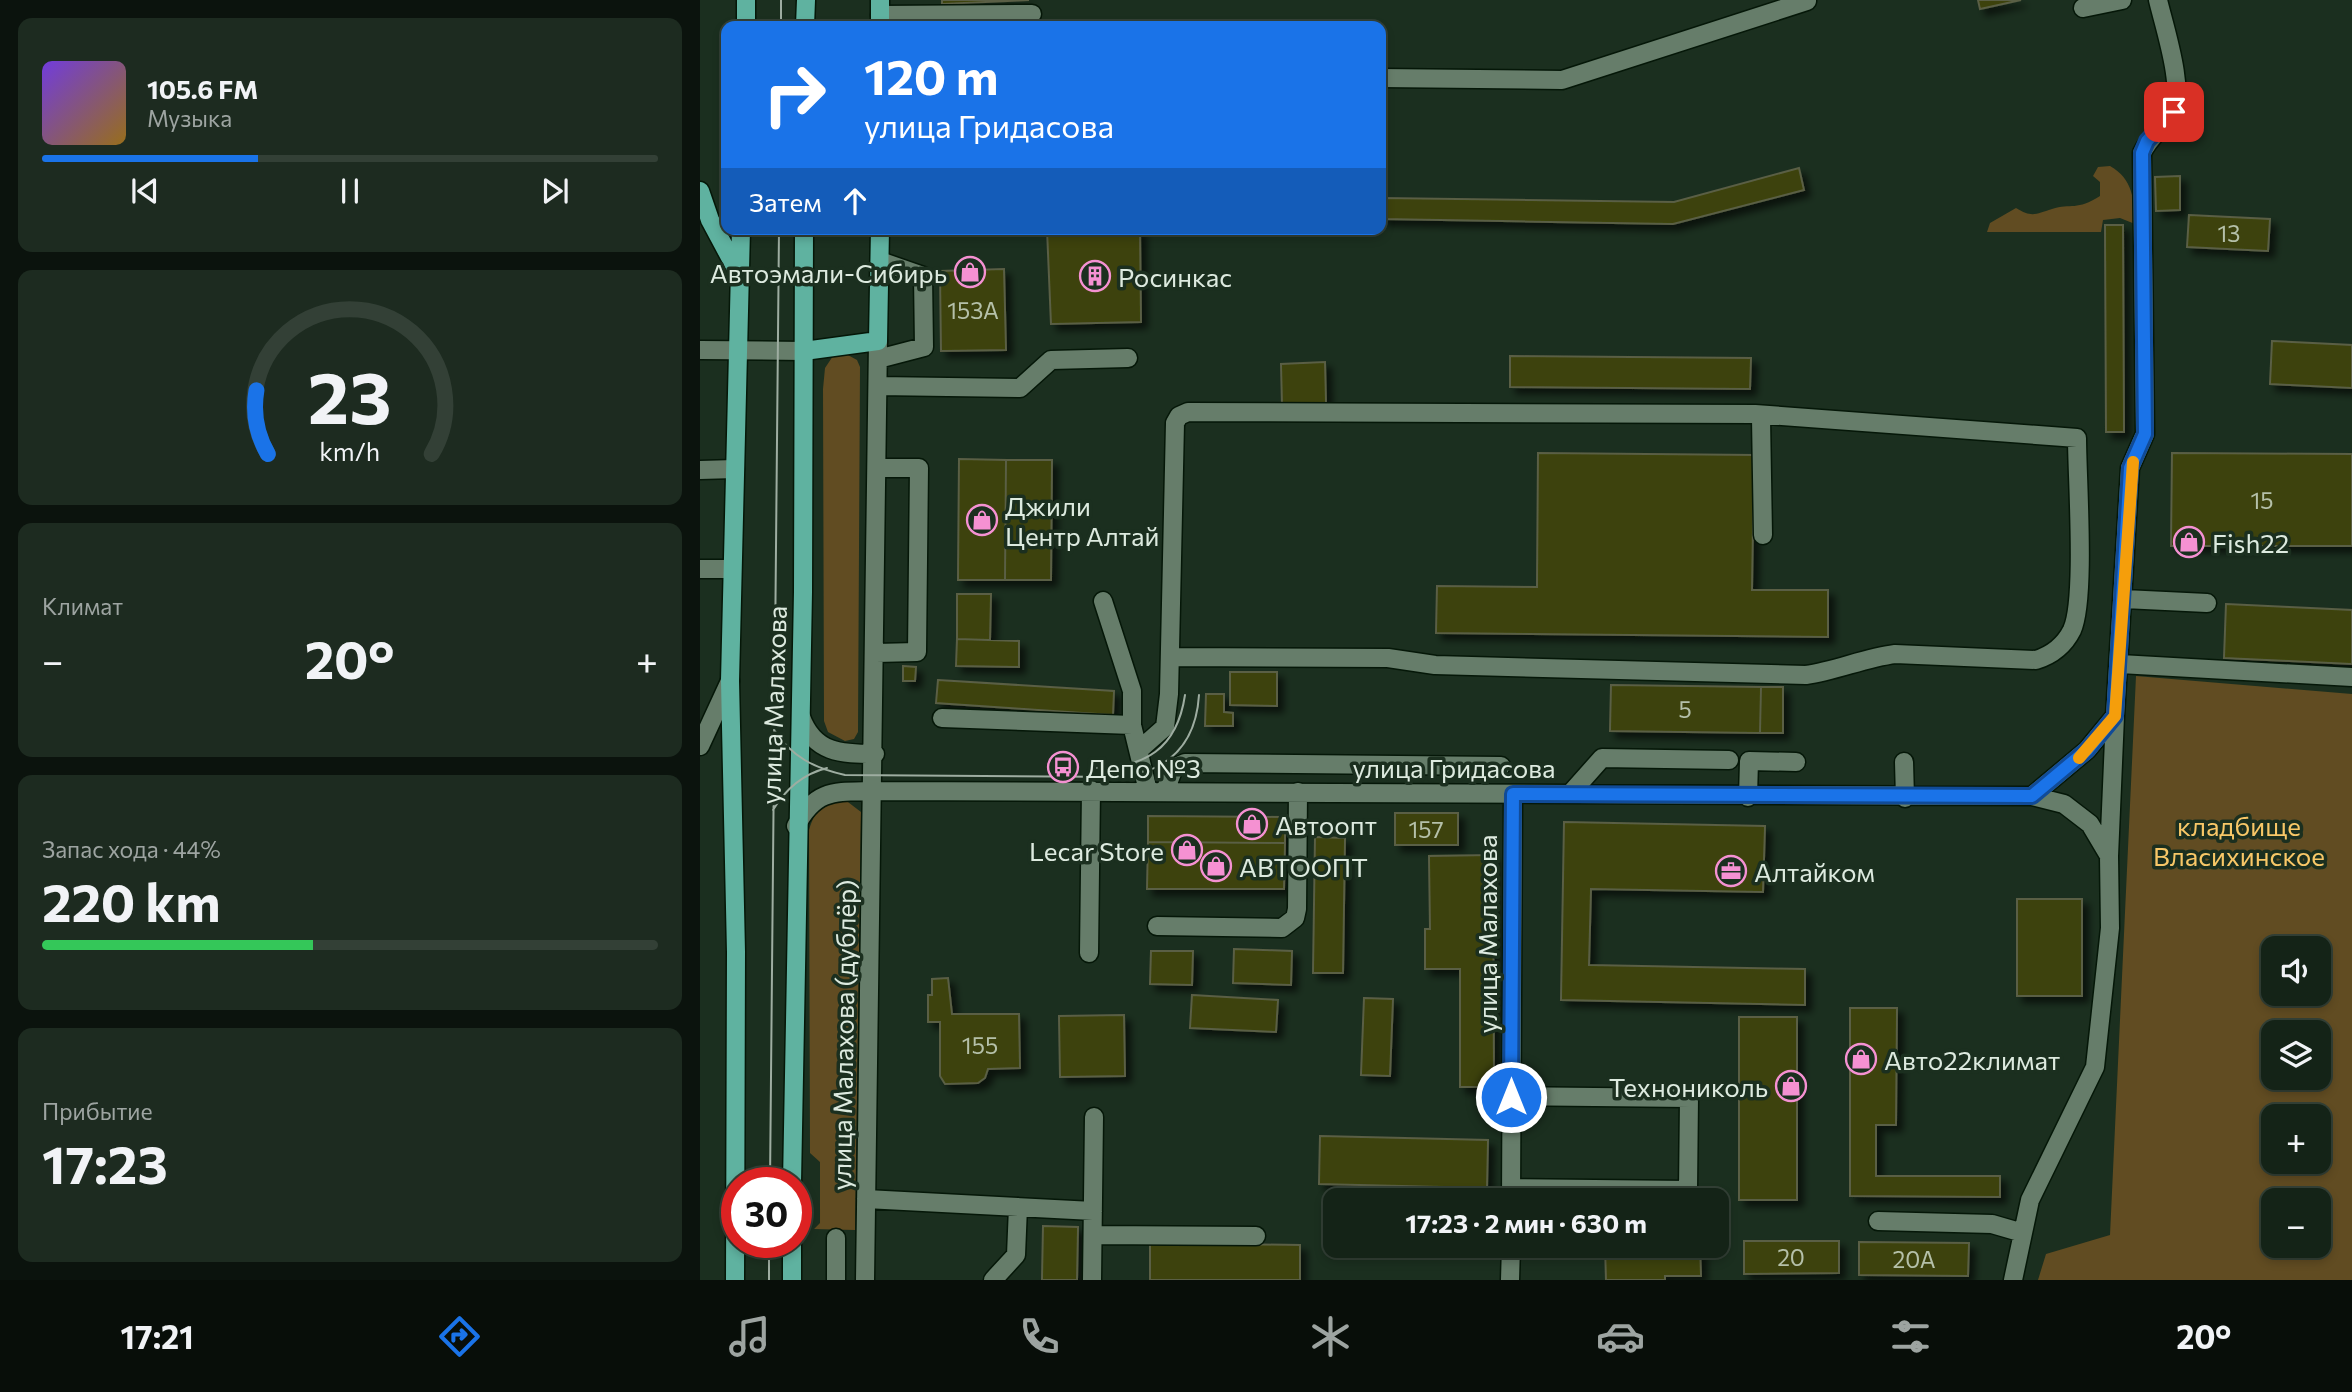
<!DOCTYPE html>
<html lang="ru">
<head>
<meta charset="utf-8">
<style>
  :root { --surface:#142317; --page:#1d2b20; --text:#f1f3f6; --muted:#9da4a1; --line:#334036; --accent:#1a73e8 }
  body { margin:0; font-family:Commissioner,sans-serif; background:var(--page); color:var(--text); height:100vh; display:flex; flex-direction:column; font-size:26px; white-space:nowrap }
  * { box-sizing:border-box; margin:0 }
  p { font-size:23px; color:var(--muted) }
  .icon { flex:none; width:38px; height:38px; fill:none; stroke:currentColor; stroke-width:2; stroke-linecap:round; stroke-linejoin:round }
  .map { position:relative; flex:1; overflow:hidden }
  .drawer { display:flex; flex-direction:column; gap:18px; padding:18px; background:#0b130d; width:700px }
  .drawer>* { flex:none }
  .guide { position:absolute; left:21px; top:21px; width:665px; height:214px; border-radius:14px; box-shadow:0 4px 10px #0003,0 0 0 2px var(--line); background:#1a73e8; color:#fff; overflow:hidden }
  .buttons { position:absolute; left:1561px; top:936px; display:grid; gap:14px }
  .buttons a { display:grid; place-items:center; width:70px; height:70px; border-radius:14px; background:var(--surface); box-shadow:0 4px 10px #0003,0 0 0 2px var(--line); font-size:35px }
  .speed { position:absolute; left:21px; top:1167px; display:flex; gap:14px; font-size:35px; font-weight:700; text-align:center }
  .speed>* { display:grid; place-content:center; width:91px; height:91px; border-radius:50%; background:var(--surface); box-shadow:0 4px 10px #0003,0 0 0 2px var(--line); line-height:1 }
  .speed .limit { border:10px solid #d22; background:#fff; color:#111 }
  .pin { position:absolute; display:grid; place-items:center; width:60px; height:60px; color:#fff; margin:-30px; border-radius:14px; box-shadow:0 4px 10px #0006 }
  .me { position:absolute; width:77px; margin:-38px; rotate:0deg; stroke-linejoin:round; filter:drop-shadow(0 0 5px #0008) }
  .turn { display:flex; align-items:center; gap:24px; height:147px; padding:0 28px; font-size:32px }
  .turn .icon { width:91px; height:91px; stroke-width:2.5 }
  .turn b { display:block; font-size:49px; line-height:60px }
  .then { display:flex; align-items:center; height:66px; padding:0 28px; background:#0003; gap:14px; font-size:26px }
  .big { font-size:52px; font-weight:700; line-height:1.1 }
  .drawer .widget { flex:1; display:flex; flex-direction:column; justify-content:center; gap:10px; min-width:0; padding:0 24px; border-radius:14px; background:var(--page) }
  .drawer .dial { align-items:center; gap:0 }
  .dial svg { height:182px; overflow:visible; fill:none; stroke:var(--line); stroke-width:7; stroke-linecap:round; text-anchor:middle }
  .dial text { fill:var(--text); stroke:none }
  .song { display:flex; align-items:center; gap:21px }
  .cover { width:84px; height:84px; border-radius:10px; background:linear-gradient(135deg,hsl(260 70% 55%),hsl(40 70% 35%)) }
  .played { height:7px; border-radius:4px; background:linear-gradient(90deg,var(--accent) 35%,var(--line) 35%) }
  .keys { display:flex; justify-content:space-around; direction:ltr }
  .heat { display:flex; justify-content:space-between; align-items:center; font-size:38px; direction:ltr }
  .charge { height:10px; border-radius:5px; background:linear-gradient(90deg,#34c759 44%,var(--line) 0) }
  .trip { position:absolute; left:623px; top:1188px; width:406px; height:70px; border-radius:14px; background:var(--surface); box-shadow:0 4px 10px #0003,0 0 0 2px var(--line); font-weight:700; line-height:70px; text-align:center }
  .tab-bar { display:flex; height:112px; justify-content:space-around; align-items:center; background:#080e09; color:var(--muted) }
  .tab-bar .icon { width:49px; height:49px }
  .tab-bar .current { color:var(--accent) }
  .tab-bar b { font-size:32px; color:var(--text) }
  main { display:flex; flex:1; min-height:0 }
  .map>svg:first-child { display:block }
  .green { fill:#614c22; fill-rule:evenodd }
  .building { fill:#3c4308; stroke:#5a5e45; stroke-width:2; filter:url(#shadow) }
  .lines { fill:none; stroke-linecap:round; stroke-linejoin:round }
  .minor-casing { stroke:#051708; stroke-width:21 }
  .major-casing { stroke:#051708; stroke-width:21 }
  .minor { stroke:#667d6a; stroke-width:18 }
  .major { stroke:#5fb2a0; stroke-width:18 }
  .tram { stroke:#9eada1; stroke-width:2 }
  .route-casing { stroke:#114b97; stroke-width:18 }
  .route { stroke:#1a73e8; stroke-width:12 }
  .slow { stroke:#f59e0b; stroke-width:12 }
  .labels { text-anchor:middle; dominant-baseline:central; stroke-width:7; stroke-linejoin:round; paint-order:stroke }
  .number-label { font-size:23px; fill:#b5c0a9 }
  .poi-label { font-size:26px; fill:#ddeadf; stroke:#1b2f1f; text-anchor:start }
  .street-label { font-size:26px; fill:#ddeadf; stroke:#1b2f1f }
  .park-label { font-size:26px; fill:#f8c767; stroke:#1b2f1f }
</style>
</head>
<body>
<main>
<section class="drawer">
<div class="widget">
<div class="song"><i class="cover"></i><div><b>105.6 FM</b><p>Музыка</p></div></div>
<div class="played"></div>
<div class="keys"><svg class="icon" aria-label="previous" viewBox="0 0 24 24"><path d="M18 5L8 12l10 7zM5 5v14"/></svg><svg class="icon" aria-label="pause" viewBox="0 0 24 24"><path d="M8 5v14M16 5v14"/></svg><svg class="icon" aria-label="next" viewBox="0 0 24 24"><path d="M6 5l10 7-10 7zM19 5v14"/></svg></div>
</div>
<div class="widget dial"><svg viewBox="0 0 100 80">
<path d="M14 69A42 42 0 1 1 86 69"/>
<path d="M14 69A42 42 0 0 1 9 41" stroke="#1a73e8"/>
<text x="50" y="56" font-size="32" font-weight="700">23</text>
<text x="50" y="72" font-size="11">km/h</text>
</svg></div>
<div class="widget"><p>Климат</p>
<div class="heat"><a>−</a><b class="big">20°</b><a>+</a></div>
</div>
<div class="widget"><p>Запас хода · 44%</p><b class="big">220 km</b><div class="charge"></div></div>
<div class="widget"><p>Прибытие</p><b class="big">17:23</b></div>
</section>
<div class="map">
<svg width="1652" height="1280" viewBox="0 0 1652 1280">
  <defs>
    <filter id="shadow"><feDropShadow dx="6" dy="6" stdDeviation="3.5" flood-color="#0009"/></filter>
  </defs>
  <rect width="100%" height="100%" fill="#1b2f1f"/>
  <path class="green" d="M1410 166C1433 179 1434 199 1435 224L1420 218 1403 220 1401 232H1287L1290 223 1316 208C1332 218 1336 214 1352 209 1371 203 1377 211 1400 196V182L1393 176 1398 167Z
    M146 354 157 360 160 367 158 732 154 739 145 741 128 732 124 721 123 389 125 368 133 356Z
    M1436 676 1652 694V1280H1338L1346 1254 1410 1235ZM1619 948V994H1573V948ZM1619 1032V1078H1573V1032ZM1619 1116V1162H1573V1116ZM1619 1200V1246H1573V1200Z
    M144 799 161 812 155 1230 114 1229 120 1223V1162L110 1153 109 830C116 808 122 802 144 799Z"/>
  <path class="building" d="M242 0H329L242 4Z
    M1278 0H1321L1280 9Z
    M1099 168 1104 190 973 224 681 219V198L974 202Z
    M1480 176V210L1456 211 1455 177Z
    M1489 215 1570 219 1568 251 1487 247Z
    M1405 225H1423L1424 432H1406Z
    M347 229H440L441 322 351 324Z
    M304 269 306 350 241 351 240 271Z
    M1572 341 1652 345V388L1570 384Z
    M810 356 1051 358 1050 389 810 387Z
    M625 362 626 403 582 405 581 364Z
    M838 453 1054 455 1052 590H1128V637L736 633 737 586 837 587Z
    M1472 453 1652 454V546H1471Z
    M259 459 306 460 305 580H258Z
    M306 460H352L351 580H305Z
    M257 594H291L290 640 257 639Z
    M1526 604 1652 610V664L1524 658Z
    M257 639 319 641V667L256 666Z
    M203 666 216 667 215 681H203Z
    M530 672H577V706L530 705Z
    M238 680 414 691 413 715 236 703Z
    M911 685 1061 687 1060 733 910 731Z
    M1061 687H1083V733H1060Z
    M506 694H524V712L533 713V726H505Z
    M695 813H758V845H695Z
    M448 816 585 817V843L448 842Z
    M864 822 1065 826 1063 892 891 889 889 965 1105 969V1005L861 1000Z
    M615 837 645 838 643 973H613Z
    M448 842 585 843 584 889H447Z
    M793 855 794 1087H760V969H725V929H730L729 856Z
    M1317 899H1382V996H1317Z
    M534 949 592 951 591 985 533 983Z
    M451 951H493L492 985 450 984Z
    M248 978 252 1014H319L320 1068 288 1069 285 1078 278 1083 245 1084 240 1076V1022H228V995H232V979Z
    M492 995 578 1000 576 1032 490 1028Z
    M664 998 693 999 690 1076 661 1075Z
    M1150 1008H1197L1196 1125H1176V1176H1300V1197L1150 1196Z
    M424 1015 425 1076 360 1077 359 1016Z
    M1039 1017H1097V1200H1039Z
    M620 1136 788 1140 787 1188 619 1184Z
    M343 1226 378 1227 377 1280H342Z
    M1044 1241H1139V1273L1044 1274Z
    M1159 1242 1269 1243 1268 1276 1159 1275Z
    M450 1243 600 1245V1280H450Z
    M905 1246H1000L1001 1276H965V1280H906Z"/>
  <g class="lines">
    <g class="minor-casing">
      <path id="minor" d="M1383 8 1422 0
        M180 15 332 14
        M681 78 862 80 1107 1
        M0 350 104 351
        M178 359 224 347 223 276 180 261
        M178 386 320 388 351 360 428 358
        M0 470 35 469
        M0 569H32
        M1424 599 1507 603
        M403 601 432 691V725
        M176 653 217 652 219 468H177
        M470 657 688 658 735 665 1106 675C1136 671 1164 658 1195 654L1336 660C1352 655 1364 646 1372 630 1386 599 1377 478 1377 438L1055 414
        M1420 664 1652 677
        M101 717C114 753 141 754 175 754
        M242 718 432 725 448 791
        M0 746 30 681
        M439 750 465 727 469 694 475 423 479 416 488 412 1055 414 1061 418 1063 535
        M1204 762 1205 798
        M465 791 474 768 485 763 801 766
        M870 794 902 758 1029 760
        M1332 796 1387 750 1415 716 1430 468 1445 434 1442 153C1449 137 1463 129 1472 114 1486 92 1464 26 1458 0
        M1048 797 1049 761 1096 762
        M96 826C116 788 136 792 174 791L1332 796 1364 804 1390 824 1409 856 1410 928 1395 1067 1330 1200 1313 1280
        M1409 856 1415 716
        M457 926 582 928 595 918 597 909 598 792
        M389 953 391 790
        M811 1188 988 1190 989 1098 811 1096
        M166 1199 393 1211
        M811 1200 813 794
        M1178 1221 1292 1224 1323 1233
        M393 1235 556 1236
        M136 1280V1238
        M165 1280 178 341
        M293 1280 316 1255 318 1207
        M392 1280 394 1117
        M810 1280 811 1246"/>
    </g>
    <g class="major-casing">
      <path id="major" d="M180 0V26
        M46 26V0
        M105 26 106 0
        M0 191 10 220 40 276
        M104 351 178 341 180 229
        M92 1183 103 592 104 229
        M35 1280 36 952 30 681 41 229
        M92 1280V1242"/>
    </g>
    <use href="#minor" class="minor"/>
    <use href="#major" class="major"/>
    <path class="tram" d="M81 26V0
      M74 730C92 757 114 768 145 775L425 777C472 769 496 742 499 695
      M393 768C445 768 477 749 485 695
      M73 810C85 790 103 774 127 768
      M70 1183 79 229
      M69 1280V1242"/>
  </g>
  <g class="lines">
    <g class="route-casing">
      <path id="route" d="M811 1097 813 794 1332 796 1387 750 1415 716 1430 468 1445 434 1442 153 1447 141 1474 112"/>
    </g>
    <use href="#route" class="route"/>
    <path class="slow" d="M1379 758 1415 716 1433 462"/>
  </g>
  <defs>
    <g id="shop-ring" transform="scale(1.575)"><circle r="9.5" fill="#1b2f1f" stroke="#f591d2" stroke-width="1.5"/><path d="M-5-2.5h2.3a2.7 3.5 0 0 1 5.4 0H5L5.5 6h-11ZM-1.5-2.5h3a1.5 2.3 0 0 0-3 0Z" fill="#f591d2"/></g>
    <g id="building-ring" transform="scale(1.575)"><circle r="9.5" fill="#1b2f1f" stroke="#f591d2" stroke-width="1.5"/><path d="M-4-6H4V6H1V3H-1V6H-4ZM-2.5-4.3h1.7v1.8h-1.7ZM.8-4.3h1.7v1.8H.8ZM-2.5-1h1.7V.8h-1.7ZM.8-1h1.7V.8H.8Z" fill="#f591d2"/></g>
    <g id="bus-ring" transform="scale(1.575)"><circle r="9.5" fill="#1b2f1f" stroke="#f591d2" stroke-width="1.5"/><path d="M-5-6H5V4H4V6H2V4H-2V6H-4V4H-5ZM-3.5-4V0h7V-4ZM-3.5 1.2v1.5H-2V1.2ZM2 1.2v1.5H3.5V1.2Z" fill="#f591d2"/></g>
    <g id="office-ring" transform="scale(1.575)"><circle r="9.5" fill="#1b2f1f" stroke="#f591d2" stroke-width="1.5"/><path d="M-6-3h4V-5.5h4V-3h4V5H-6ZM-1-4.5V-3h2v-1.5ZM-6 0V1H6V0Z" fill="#f591d2"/></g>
  </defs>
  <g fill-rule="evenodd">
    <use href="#shop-ring" x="270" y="272"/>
    <use href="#building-ring" x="395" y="276"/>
    <use href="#shop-ring" x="282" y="520"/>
    <use href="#shop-ring" x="1489" y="542"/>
    <use href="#bus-ring" x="363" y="767"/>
    <use href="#shop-ring" x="552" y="824"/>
    <use href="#shop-ring" x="487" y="850"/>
    <use href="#shop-ring" x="516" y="866"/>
    <use href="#office-ring" x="1031" y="871"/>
    <use href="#shop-ring" x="1161" y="1059"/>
    <use href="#shop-ring" x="1091" y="1086"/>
  </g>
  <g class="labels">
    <g class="number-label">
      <text x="1529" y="233">13</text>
      <text x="273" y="310">153А</text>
      <text x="1562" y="500">15</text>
      <text x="985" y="709">5</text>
      <text x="726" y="829">157</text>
      <text x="280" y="1045">155</text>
      <text x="1091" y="1257">20</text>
      <text x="1214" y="1259">20А</text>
    </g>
    <g class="poi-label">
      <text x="247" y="272" text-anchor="end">Автоэмали-Сибирь</text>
      <text x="418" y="276">Росинкас</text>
      <text x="305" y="505">Джили<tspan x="305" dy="30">Центр Алтай</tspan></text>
      <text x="1512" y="542">Fish22</text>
      <text x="386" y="767">Депо №3</text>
      <text x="575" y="824">Автоопт</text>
      <text x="464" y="850" text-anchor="end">Lecar Store</text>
      <text x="539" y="866">АВТООПТ</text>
      <text x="1054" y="871">Алтайком</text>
      <text x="1184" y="1059">Авто22климат</text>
      <text x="1068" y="1086" text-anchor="end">Технониколь</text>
    </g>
    <g class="street-label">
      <text transform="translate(73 705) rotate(-88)">улица Малахова</text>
      <text x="754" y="767">улица Гридасова</text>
      <text transform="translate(786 934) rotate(-90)">улица Малахова</text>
      <text transform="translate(143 1035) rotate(-89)">улица Малахова (дублёр)</text>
    </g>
    <g class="park-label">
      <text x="1539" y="825">кладбище<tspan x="1539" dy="30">Власихинское</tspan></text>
    </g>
  </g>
</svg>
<div class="buttons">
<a><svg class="icon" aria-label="sound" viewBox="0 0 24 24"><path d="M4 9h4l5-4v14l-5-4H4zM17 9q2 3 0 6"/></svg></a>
<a><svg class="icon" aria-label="layers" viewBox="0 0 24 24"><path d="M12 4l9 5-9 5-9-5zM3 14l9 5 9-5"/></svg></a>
<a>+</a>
<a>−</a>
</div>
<div class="speed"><div class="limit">30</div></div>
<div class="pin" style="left:1474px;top:112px;background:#d93025"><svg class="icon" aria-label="arrive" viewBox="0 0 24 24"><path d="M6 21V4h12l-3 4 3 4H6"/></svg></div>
<svg class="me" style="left:811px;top:1097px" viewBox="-20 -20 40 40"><circle r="17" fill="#1a73e8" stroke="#fff" stroke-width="3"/><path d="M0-11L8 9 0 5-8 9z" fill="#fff"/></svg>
<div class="trip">17:23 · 2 мин · 630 m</div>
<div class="guide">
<div class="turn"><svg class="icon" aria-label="right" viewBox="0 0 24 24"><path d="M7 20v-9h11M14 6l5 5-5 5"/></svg><div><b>120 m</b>улица Гридасова</div></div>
<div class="then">Затем<svg class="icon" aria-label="ahead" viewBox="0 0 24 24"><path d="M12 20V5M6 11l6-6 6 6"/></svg></div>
</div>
</div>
</main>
<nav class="tab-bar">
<b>17:21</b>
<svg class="icon current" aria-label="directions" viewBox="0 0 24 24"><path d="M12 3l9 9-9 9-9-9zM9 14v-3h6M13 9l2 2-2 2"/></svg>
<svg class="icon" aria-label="music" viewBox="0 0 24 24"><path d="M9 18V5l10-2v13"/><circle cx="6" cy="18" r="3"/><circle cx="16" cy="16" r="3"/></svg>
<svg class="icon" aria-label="phone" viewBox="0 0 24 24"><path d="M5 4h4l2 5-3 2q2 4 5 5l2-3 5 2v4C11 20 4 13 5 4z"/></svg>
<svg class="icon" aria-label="climate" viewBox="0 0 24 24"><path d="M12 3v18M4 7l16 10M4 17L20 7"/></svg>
<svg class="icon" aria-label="car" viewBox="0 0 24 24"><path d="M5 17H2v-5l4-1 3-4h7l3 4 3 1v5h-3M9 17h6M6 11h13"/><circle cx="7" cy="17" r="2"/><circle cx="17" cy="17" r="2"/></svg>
<svg class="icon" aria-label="filters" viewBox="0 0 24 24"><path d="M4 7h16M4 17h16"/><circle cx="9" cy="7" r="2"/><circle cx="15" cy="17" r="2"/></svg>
<b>20°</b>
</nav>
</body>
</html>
